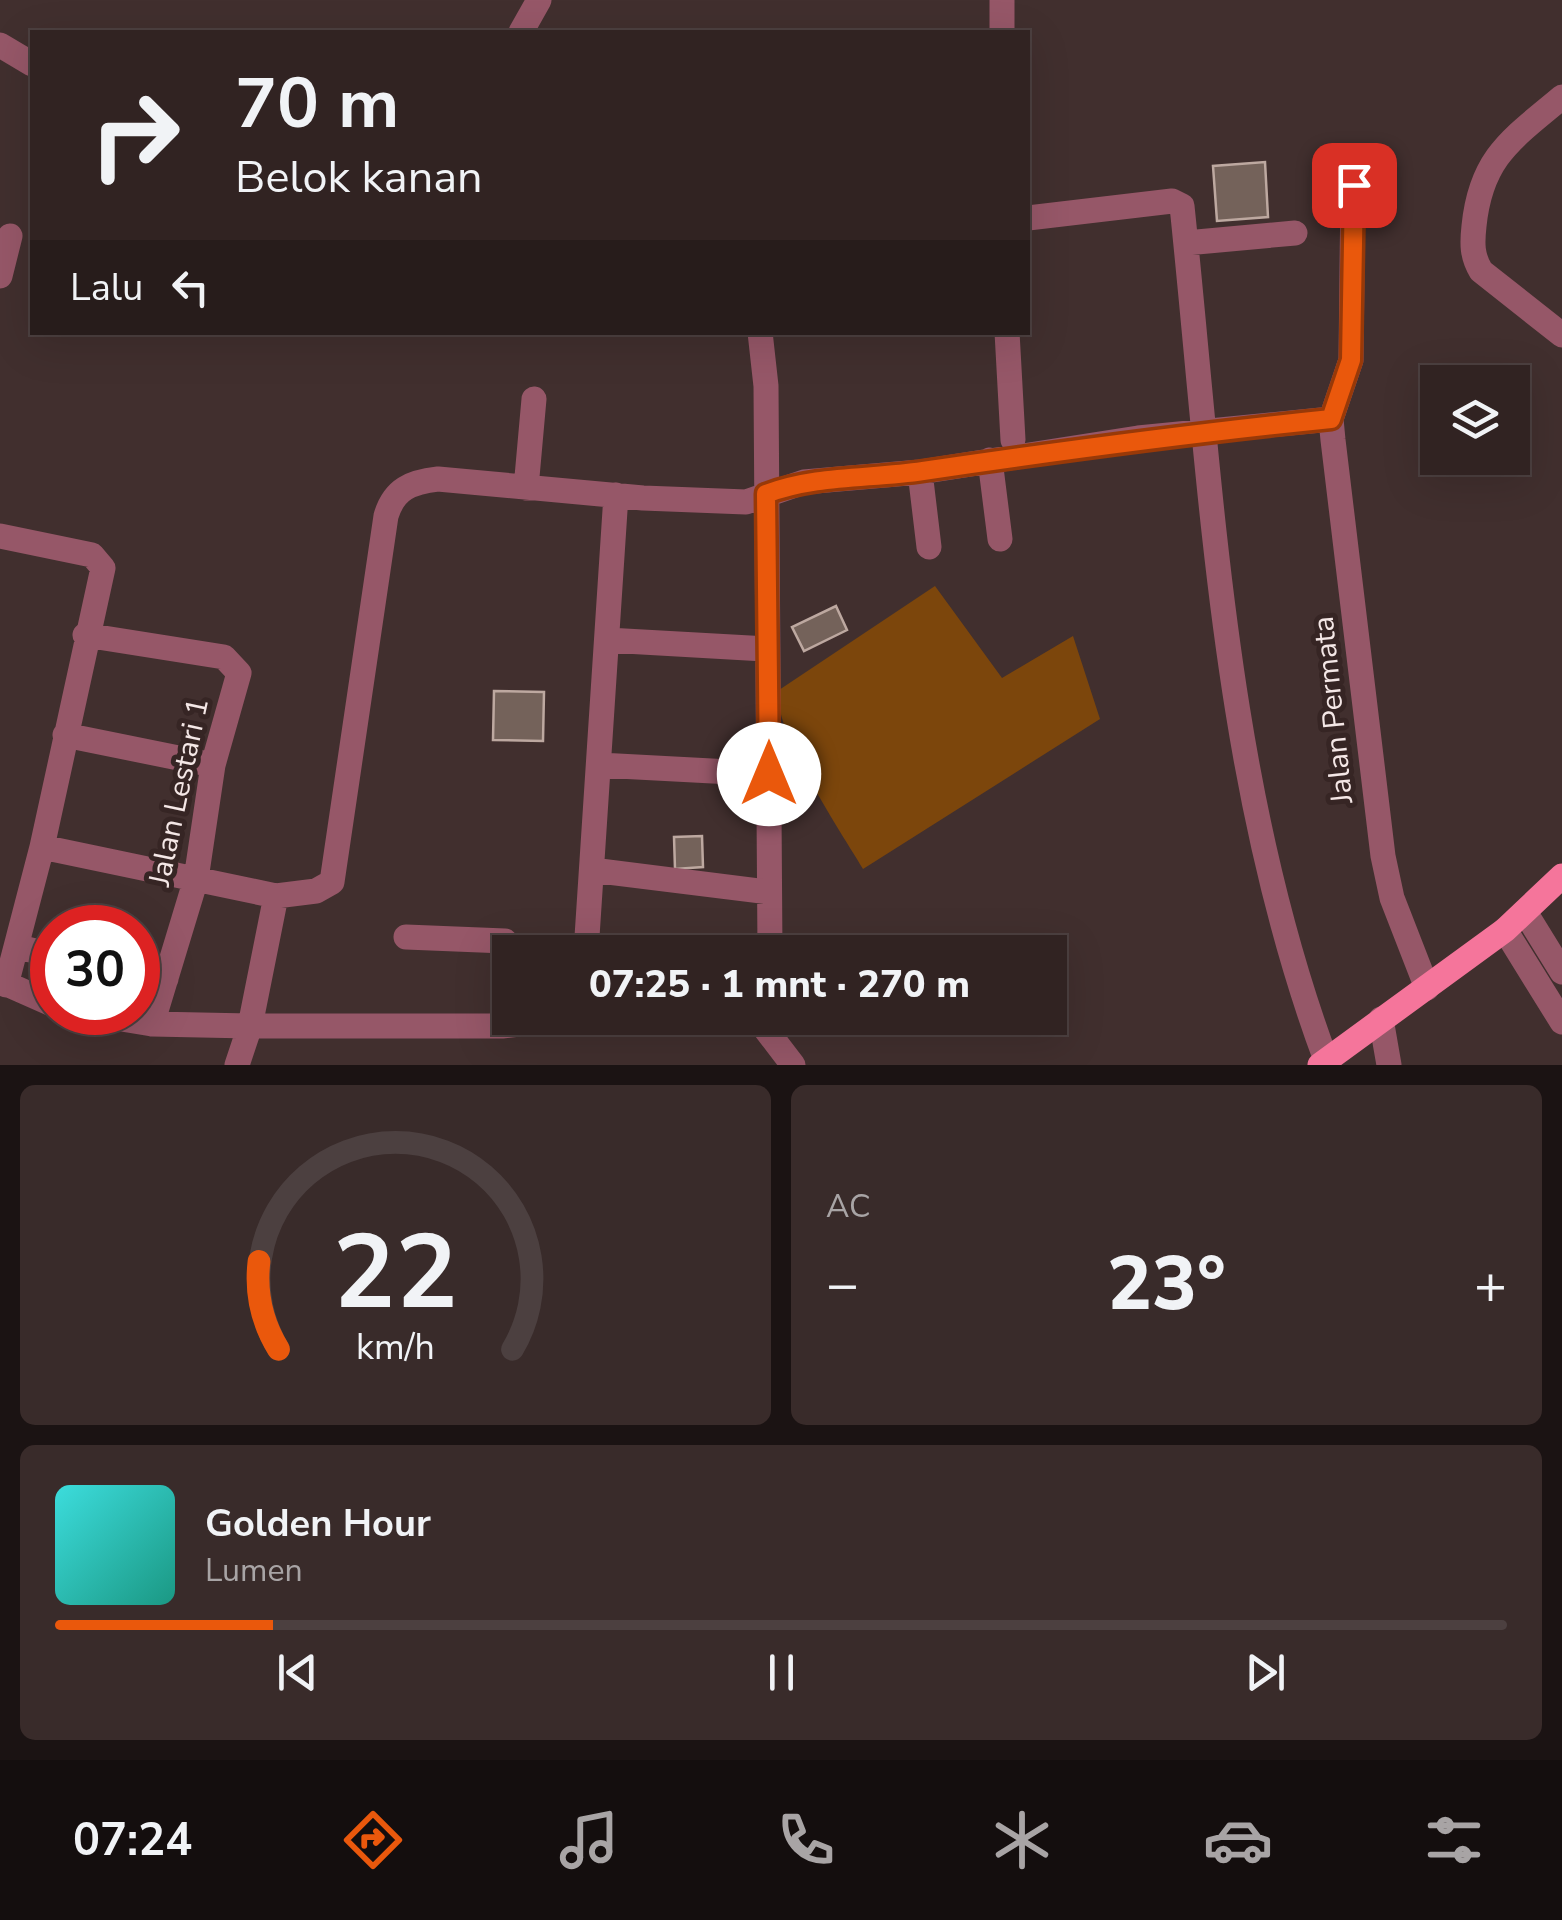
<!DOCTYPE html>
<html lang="id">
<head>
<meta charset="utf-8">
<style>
  :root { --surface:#312322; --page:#392b2a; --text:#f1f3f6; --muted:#a8a4a5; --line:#4c4040; --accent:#ea580c }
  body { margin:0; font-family:"Nunito Sans",sans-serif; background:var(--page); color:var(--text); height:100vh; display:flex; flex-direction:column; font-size:38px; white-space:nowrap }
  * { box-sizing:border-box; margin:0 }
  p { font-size:32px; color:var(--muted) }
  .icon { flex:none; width:55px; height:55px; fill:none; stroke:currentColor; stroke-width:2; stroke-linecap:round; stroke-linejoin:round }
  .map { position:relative; height:1065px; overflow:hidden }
  .details { display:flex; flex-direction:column; gap:20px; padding:20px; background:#1b1313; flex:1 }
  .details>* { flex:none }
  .guide { position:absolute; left:30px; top:30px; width:1000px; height:305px; border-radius:0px; box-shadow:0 10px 40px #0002,0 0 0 2px var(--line); background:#312322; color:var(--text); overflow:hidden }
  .tools { position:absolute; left:1420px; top:365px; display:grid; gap:20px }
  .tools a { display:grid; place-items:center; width:110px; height:110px; border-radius:0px; background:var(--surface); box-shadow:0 10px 40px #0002,0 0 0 2px var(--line); font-size:50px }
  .speed { position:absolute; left:30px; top:905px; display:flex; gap:20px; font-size:50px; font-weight:700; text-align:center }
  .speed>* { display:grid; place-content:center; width:130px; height:130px; border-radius:50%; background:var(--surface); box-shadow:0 10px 40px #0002,0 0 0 2px var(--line); line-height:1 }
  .speed .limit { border:15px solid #d22; background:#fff; color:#111 }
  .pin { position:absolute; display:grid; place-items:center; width:85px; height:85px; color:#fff; margin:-42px; border-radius:20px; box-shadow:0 5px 15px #0006 }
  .me { position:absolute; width:110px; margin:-55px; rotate:0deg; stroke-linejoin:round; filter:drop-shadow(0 0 8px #0008) }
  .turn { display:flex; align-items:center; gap:35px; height:210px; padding:0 40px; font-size:45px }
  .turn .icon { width:130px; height:130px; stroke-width:2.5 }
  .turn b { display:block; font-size:70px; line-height:85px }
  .then { display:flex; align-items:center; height:95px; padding:0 40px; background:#0003; gap:20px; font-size:38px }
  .big { font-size:75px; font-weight:800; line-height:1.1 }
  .details .tile { flex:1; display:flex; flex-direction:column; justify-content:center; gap:15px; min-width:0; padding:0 35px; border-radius:15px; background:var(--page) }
  .details .dial { align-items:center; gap:0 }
  .dial svg { height:260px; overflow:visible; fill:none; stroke:var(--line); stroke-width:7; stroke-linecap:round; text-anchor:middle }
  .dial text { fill:var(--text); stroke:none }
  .song { display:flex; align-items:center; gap:30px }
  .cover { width:120px; height:120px; border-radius:15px; background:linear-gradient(135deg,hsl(180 70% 55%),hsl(170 70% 35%)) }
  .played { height:10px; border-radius:5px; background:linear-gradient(90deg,var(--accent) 15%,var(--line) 15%) }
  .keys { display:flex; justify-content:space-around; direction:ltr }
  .heat { display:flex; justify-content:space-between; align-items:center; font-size:55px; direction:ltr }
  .details .tiles { flex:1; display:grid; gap:20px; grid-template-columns:1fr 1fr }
  .tile:last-child { grid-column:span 2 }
  .trip { position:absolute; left:492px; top:935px; width:575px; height:100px; border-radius:0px; background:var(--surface); box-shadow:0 10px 40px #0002,0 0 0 2px var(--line); font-weight:800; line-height:100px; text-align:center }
  .tabs { display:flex; height:160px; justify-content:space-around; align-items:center; background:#140e0e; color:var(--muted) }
  .tabs .icon { width:70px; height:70px }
  .tabs .current { color:var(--accent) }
  .tabs b { font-size:45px; color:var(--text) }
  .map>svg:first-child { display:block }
  .green { fill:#7c460c }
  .building { fill:#74625a; stroke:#bda8a0; stroke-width:2.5 }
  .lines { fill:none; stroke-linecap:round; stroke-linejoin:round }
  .minor { stroke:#965768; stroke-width:25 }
  .major { stroke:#f5759b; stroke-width:25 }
  .route-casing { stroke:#983908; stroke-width:25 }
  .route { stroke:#ea580c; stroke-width:18 }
  .labels { text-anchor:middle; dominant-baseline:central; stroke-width:10; stroke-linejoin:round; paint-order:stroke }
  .street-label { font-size:30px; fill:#f4e7e6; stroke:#362524 }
</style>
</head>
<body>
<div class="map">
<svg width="1562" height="1065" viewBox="0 0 1562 1065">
  <rect width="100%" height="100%" fill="#412f2e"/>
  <path class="green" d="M935 586 1002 678 1073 636 1100 719 863 869C841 832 771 728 779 690Z"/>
  <path class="building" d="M1265 162 1268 217 1217 221 1213 166Z
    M836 606 847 630 804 651 792 627Z
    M494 691 544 692 543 741 493 740Z
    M702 836 703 867 675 869 674 837Z"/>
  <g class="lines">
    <path class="minor" d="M521 32 539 0
      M1002 32V0
      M0 45 32 64
      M1562 97C1512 139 1481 157 1474 226 1472 244 1472 256 1481 271L1562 335
      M1353 185 1351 360 1331 419 1333 440 1383 856 1392 898 1427 988
      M1028 218 1172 201 1182 206C1212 493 1224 786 1326 1060
      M1186 243 1295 233
      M0 276 10 236
      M760 332 766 386 770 952
      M1007 332 1013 440
      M990 460 1000 539
      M920 472 929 547
      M526 488 534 399
      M0 536 92 555 103 568 42 847 6 985
      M85 635 224 657 239 673 213 765 196 879 152 1024
      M607 640 766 649
      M65 735 213 765
      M599 765 769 774
      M42 847 276 896 316 891 332 882 386 516C394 489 411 482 438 479L643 498 746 502 804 482 920 472 1138 438 1331 419
      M592 870 768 892
      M276 896 250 1026H502L570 1018
      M1525 912 1562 972
      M1505 930 1562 1022
      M406 937 505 941 502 1026
      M18 947 52 955
      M586 952 616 495
      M138 973 166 979
      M0 981 52 1004
      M79 1012 152 1024 250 1026 237 1065
      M757 1018 793 1065
      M1381 1019 1389 1065"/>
    <path class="major" d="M1320 1065 1505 930 1562 876"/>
  </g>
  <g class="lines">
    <g class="route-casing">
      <path id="route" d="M769 774 766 494C816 475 870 479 923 471 1059 451 1194 433 1331 419L1351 360 1354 185"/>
    </g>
    <use href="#route" class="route"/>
  </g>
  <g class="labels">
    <g class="street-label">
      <text transform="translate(1333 710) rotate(-96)">Jalan Permata</text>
      <text transform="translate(179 792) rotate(-78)">Jalan Lestari 1</text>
    </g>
  </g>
</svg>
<div class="tools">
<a><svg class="icon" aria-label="layers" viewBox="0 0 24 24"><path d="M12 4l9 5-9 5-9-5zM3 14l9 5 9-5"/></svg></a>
</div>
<div class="speed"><div class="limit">30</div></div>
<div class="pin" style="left:1354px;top:185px;background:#d93025"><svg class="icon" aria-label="arrive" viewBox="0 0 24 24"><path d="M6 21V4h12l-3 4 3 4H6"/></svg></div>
<svg class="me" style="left:769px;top:774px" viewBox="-20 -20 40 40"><circle r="19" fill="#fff"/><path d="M0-13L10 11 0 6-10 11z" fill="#ea580c"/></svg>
<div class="trip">07:25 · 1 mnt · 270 m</div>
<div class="guide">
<div class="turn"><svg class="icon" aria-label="right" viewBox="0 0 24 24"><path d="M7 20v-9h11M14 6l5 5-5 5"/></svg><div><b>70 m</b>Belok kanan</div></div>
<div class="then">Lalu<svg class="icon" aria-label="left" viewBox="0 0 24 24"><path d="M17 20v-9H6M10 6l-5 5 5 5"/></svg></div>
</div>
</div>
<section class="details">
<div class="tiles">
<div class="tile dial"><svg viewBox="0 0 100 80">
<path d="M14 69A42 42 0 1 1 86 69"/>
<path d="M14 69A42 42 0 0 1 8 42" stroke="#ea580c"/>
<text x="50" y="56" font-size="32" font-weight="700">22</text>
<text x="50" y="72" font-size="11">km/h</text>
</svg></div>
<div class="tile"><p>AC</p>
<div class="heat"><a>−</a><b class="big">23°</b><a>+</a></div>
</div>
<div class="tile">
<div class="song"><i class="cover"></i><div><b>Golden Hour</b><p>Lumen</p></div></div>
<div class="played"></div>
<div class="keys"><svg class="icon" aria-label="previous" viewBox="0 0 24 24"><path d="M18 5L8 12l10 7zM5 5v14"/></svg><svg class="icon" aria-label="pause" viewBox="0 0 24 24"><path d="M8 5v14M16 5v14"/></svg><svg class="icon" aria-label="next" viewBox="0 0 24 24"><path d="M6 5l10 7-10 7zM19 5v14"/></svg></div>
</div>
</div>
</section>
<nav class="tabs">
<b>07:24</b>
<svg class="icon current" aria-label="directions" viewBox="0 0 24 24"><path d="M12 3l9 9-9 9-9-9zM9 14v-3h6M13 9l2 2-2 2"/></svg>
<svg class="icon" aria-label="music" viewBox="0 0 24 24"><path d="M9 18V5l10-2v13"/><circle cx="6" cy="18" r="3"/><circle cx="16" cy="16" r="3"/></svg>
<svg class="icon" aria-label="phone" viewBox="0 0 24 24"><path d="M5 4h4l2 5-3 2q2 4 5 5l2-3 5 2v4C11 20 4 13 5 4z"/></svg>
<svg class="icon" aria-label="climate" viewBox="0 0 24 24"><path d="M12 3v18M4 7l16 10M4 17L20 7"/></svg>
<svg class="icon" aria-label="car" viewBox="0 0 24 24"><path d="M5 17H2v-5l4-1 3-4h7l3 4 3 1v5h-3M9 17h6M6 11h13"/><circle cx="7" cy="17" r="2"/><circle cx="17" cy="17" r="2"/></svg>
<svg class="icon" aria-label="filters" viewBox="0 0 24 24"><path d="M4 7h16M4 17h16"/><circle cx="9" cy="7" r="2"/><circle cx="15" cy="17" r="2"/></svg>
</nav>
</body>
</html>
